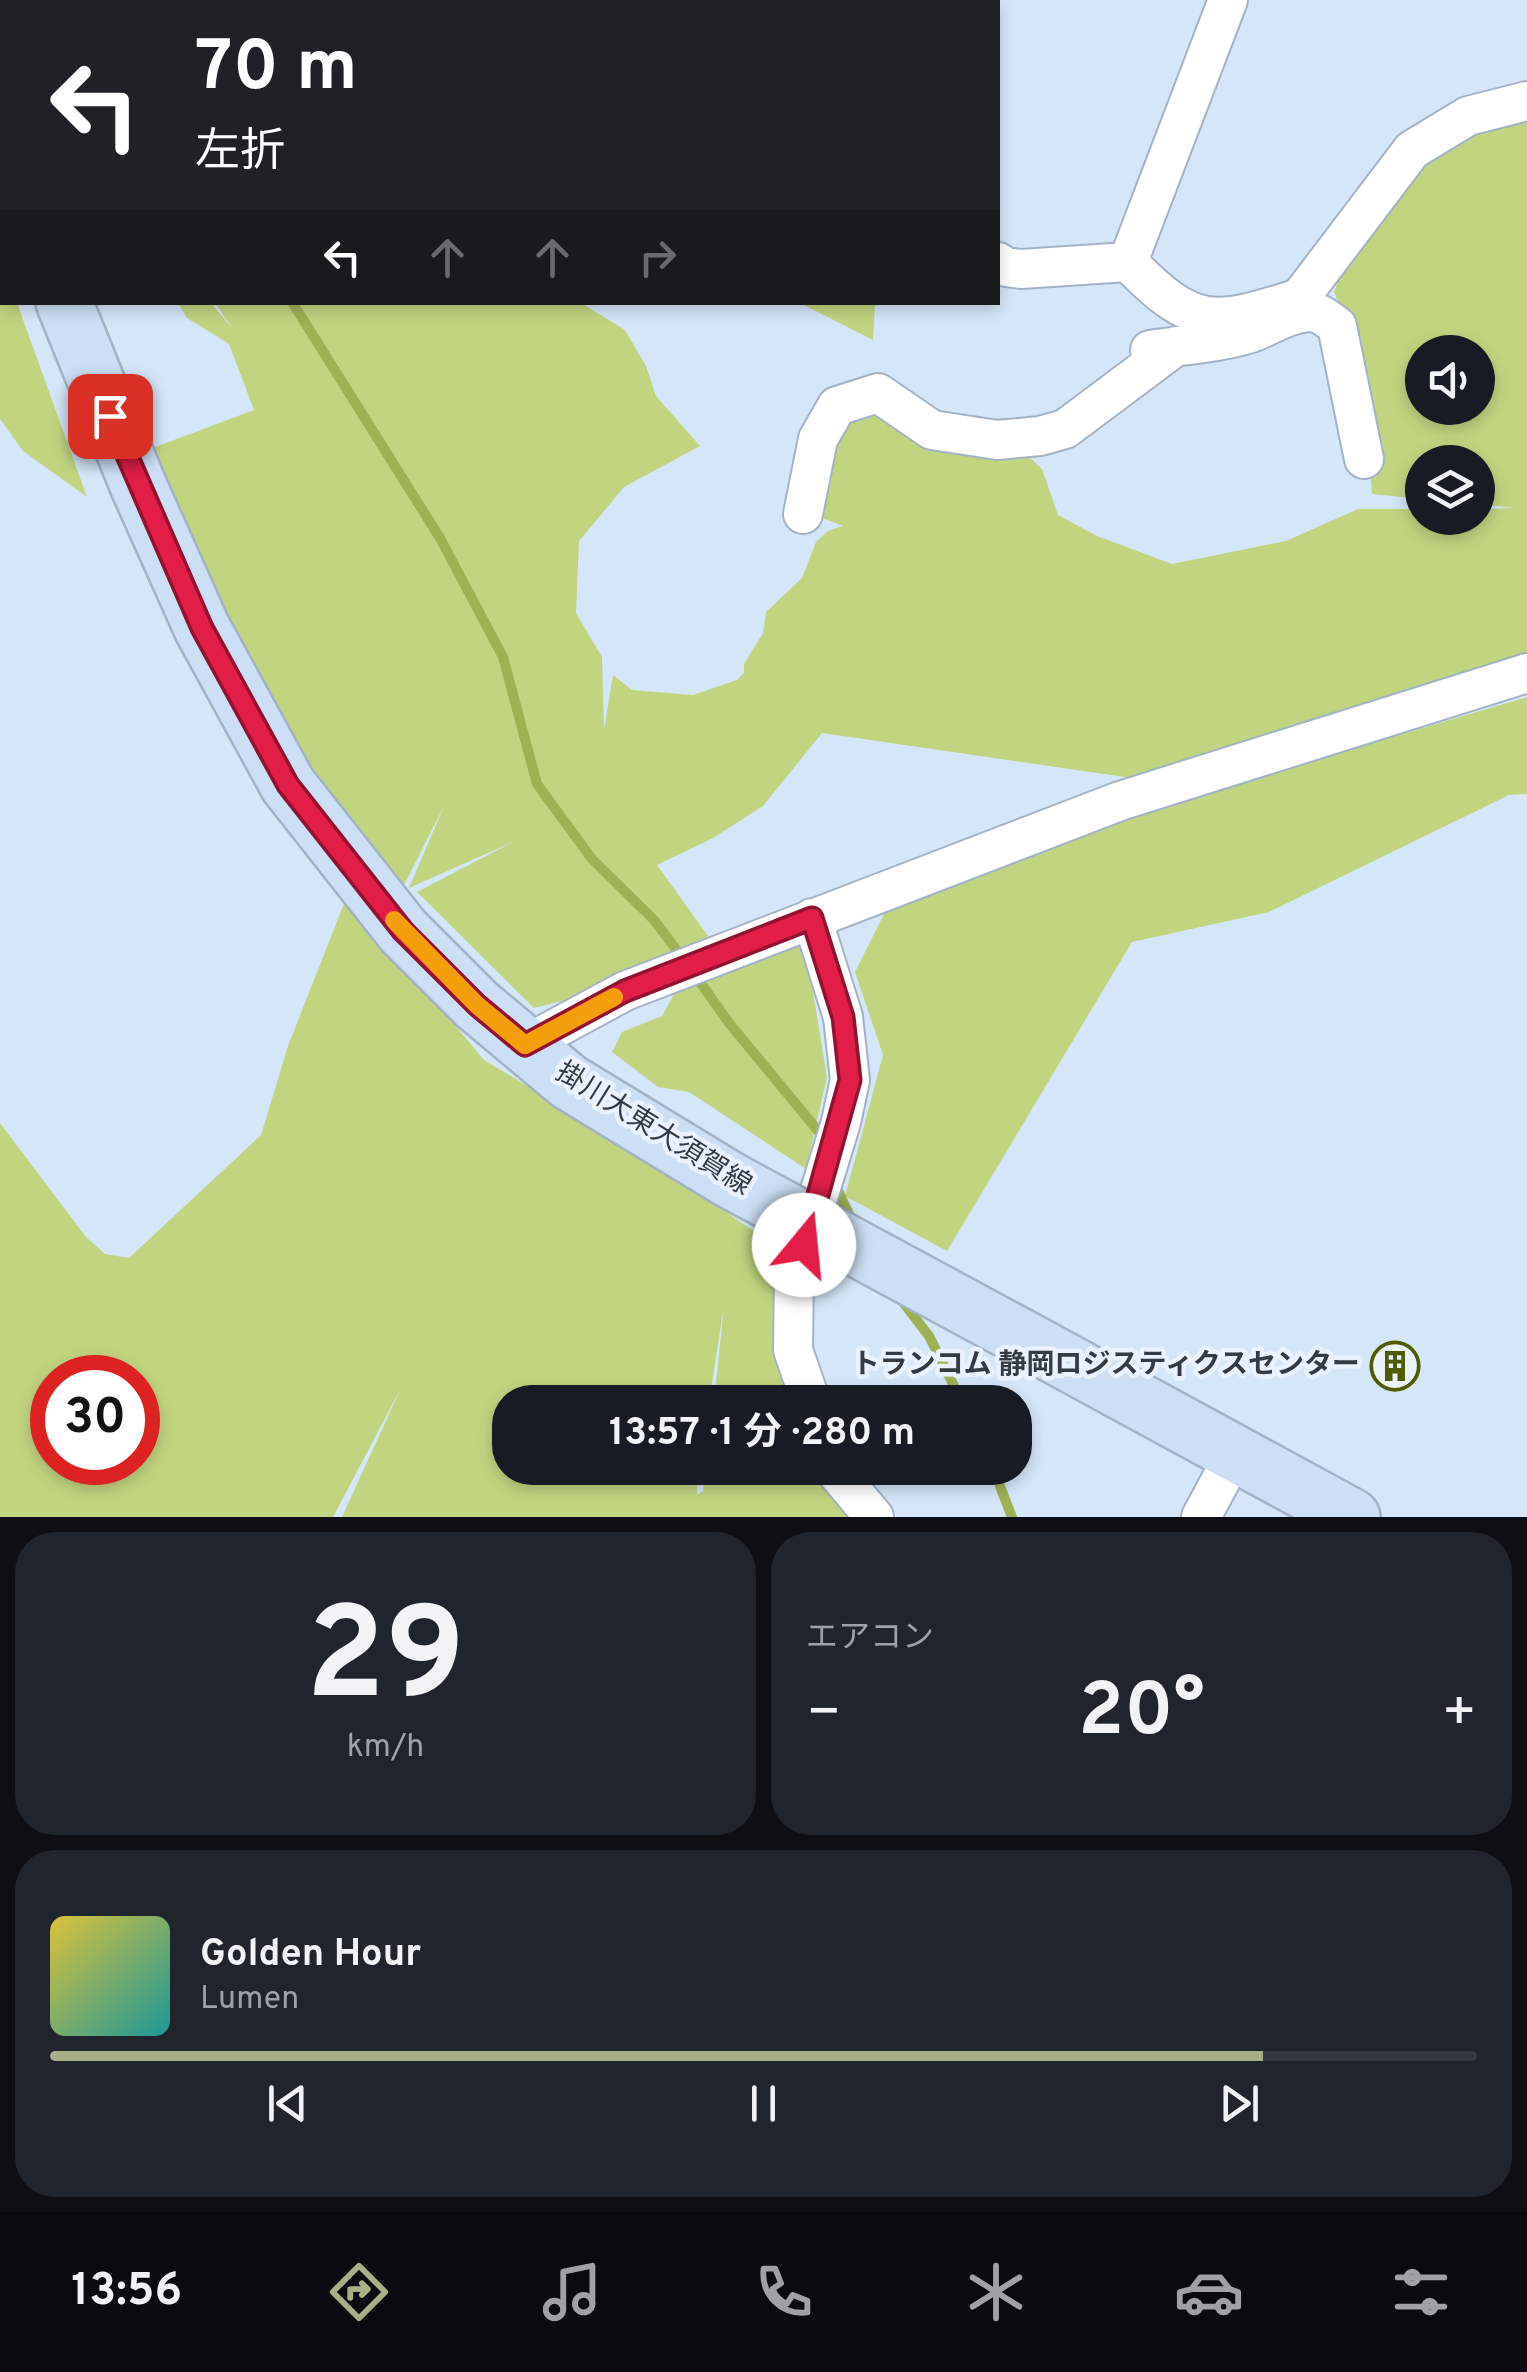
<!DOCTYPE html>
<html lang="ja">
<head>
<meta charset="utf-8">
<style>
  :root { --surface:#171b24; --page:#20242c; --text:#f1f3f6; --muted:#9ea1a6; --line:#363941; --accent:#a8b087 }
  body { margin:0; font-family:Overpass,"Noto Sans JP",sans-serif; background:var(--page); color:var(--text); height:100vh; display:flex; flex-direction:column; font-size:38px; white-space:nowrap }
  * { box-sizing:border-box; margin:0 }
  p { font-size:32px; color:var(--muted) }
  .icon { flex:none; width:55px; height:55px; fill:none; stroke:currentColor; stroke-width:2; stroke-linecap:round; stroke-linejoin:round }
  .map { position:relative; height:1517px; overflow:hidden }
  .side { display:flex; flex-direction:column; gap:15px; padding:15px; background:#0d0f14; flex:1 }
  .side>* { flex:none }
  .banner { position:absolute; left:0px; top:0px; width:1000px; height:305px; box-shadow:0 5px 15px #0003; background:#202124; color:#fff; overflow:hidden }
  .controls { position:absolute; left:1405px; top:335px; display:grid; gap:20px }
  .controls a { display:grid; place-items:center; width:90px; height:90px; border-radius:50%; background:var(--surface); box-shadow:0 5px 15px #0003; font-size:50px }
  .speed { position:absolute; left:30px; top:1355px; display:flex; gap:20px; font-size:50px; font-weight:700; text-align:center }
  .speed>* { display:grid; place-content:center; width:130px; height:130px; border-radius:50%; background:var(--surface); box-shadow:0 5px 15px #0003; line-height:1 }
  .speed .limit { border:15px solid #d22; background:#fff; color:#111 }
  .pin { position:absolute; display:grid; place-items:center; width:85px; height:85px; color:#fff; margin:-42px; border-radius:20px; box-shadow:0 5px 15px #0006 }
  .me { position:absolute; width:110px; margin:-55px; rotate:17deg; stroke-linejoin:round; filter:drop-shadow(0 0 8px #0008) }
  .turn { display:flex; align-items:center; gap:35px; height:210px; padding:0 30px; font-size:45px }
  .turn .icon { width:130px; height:130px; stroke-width:2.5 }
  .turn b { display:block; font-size:70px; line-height:85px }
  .lanes { display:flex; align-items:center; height:95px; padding:0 30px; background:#0003; justify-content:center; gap:50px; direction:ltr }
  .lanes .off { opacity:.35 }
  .big { font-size:75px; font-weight:700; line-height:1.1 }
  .side .tile { flex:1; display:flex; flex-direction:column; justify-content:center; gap:15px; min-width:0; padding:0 35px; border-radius:40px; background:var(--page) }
  .side .dial { align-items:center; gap:0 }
  .dial b { font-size:130px; line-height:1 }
  .song { display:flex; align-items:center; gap:30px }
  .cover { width:120px; height:120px; border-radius:15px; background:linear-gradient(135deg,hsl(50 70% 55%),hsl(180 70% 35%)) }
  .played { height:10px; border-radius:5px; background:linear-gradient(90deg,var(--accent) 85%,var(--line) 85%) }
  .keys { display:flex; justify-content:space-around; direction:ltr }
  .heat { display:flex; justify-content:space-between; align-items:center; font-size:55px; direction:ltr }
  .side .tiles { flex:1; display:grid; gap:15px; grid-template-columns:1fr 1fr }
  .tile:last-child { grid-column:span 2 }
  .trip { position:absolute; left:492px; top:1385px; width:540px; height:100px; border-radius:40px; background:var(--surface); box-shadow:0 5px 15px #0003; font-weight:700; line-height:100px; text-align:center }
  .dock { display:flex; height:160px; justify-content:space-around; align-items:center; background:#090b0e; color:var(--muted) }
  .dock .icon { width:70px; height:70px }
  .dock .current { color:var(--accent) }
  .dock b { font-size:45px; color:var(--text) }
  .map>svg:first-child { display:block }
  .green { fill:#c1d580; fill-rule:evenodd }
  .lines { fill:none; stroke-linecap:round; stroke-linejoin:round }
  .stream { stroke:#9db155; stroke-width:10 }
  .minor-casing { stroke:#a3b3c5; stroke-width:42 }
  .tertiary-casing { stroke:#a3b3c5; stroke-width:52 }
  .secondary-casing { stroke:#a3b3c5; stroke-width:60 }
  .minor { stroke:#fff; stroke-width:38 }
  .tertiary { stroke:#fff; stroke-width:48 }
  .secondary { stroke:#cddff4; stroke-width:55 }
  .secondary-bridge-casing { stroke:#a3b3c5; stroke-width:60; stroke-linecap:butt }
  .secondary-bridge { stroke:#cddff4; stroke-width:55 }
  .route-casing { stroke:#92132f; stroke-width:25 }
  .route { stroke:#e11d48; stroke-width:18 }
  .slow { stroke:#f59e0b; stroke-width:18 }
  .labels { text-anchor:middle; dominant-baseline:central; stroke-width:9; stroke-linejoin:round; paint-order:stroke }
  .street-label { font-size:28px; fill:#343b42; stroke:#e9f2fe }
  .poi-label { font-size:28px; font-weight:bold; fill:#343b42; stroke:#e9f2fe; text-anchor:end }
</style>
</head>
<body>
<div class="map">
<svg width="1527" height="1517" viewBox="0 0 1527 1517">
  <rect width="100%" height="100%" fill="#d6e6f9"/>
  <path class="green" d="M1527 115V672L1173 784 822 733 763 806 713 838 657 865 708 936 584 995 534 1008 417 892 515 841 409 888 444 806 403 887 310 774 257 685 150 449 254 410 229 344 187 318 178 303H211L233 329 215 303H581L625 330 646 366 656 396 700 446 624 487 579 541 576 613 602 657 604 730 613 675 632 690 693 695 737 680 744 673V664L763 633 766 612 802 578 816 542 828 531 843 526 814 515 837 406 1010 439 1042 469 1058 515 1097 536 1172 564 1286 541 1358 509H1422V518H1478V509L1515 508 1478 504V462H1422V499L1372 494 1363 360 1334 292 1355 238 1458 131ZM1422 352H1478V408H1422Z
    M0 286 2 302 17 303 87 497 23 451 0 419Z
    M800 303H875L873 340Z
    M1527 697V794L1509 795 1269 912 1132 942 947 1251 845 1196 883 1055 855 972 887 908 1097 825Z
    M347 896 484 1060 661 1166 779 1249 793 1350 811 1402H714L724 1306 709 1402H510V1468H698L697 1495 703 1491 706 1468H833L874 1517H342L400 1390 333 1517H0V1123L86 1237 105 1254 129 1258 261 1135 288 1046ZM52 1378H138V1462H52Z
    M805 944 827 1077 806 1169 689 1092 658 1087 612 1052 622 1032 662 1016 681 981Z"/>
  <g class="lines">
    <path class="stream" d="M170 0V2
      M292 302 440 538 503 657 537 784 592 859 654 920 685 961
      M695 975 729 1023 819 1132 823 1144
      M835 1184 853 1223
      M899 1297 929 1336 962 1402
      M993 1468 1012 1517"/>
    <g class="minor-casing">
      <path id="minor" d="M959 0 960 2
        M1228 0 1128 262C1193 329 1213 326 1299 298
        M895 2 897 0
        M998 262 1006 267 1021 269 1128 262
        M1286 316 1412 150 1468 116 1527 101
        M1150 350C1183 345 1219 343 1251 333 1270 326 1288 313 1310 312 1320 312 1329 320 1337 326L1364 459
        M803 514 818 439 837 406 878 393 932 430 997 440 1040 436 1065 429 1176 346
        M525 1045 625 991 1120 801 1527 673
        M811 1402 793 1350 794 1276 841 1122 850 1080 843 1017 812 918
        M833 1468 874 1517
        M1201 1517 1236 1452"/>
    </g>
    <g class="tertiary-casing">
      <path id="tertiary" d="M347 2 357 0
        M0 89 2 88"/>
    </g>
    <g class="secondary-casing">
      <path id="secondary" d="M0 138 2 144
        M64 302 138 485 202 628 288 785 403 931 477 1005 569 1082 730 1180
        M1043 1349 1352 1517"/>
    </g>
    <use href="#minor" class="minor"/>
    <use href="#tertiary" class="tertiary"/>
    <use href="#secondary" class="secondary"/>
    <g class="secondary-bridge-casing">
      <path id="secondary-bridge" d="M730 1180 1043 1349"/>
    </g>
    <use href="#secondary-bridge" class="secondary-bridge"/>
  </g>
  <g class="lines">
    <g class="route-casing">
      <path id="route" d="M110 416 202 628 288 785 403 931 477 1005 525 1045 625 991 812 918 843 1017 850 1080 804 1245"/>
    </g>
    <use href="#route" class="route"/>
    <path class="slow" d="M394 920 477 1005 525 1045 614 997"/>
  </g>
  <defs>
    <g id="building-ring" transform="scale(2.5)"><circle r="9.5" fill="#e9f2fe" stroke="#4f5d00" stroke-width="1.5"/><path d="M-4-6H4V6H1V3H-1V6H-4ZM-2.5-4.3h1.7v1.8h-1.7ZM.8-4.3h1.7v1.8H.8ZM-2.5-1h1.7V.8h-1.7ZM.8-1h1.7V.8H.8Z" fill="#4f5d00"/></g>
  </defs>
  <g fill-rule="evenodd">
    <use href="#building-ring" x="1395" y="1366"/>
  </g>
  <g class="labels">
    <g class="street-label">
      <text transform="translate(653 1130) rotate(32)">掛川大東大須賀線</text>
    </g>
    <g class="poi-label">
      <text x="1360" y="1366">トランコム 静岡ロジスティクスセンター</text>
    </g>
  </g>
</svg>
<div class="controls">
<a><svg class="icon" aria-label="sound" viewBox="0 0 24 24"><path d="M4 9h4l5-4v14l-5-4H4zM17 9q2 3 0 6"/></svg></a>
<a><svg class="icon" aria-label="layers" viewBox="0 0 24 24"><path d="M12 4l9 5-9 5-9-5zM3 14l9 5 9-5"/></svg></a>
</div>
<div class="speed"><div class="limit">30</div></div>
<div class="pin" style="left:110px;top:416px;background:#d93025"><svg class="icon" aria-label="arrive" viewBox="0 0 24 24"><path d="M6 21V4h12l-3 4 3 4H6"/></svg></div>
<svg class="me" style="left:804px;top:1245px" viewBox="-20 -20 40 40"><circle r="19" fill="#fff"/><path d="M0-13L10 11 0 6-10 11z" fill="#e11d48"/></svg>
<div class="trip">13:57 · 1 分 · 280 m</div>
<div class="banner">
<div class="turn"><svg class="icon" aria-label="left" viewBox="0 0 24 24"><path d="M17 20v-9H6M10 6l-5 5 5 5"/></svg><div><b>70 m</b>左折</div></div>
<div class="lanes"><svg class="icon" aria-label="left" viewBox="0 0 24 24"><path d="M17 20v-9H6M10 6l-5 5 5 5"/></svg><svg class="icon off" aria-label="ahead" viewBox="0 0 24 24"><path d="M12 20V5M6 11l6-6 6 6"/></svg><svg class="icon off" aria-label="ahead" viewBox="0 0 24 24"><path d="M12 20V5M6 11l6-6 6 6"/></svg><svg class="icon off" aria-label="right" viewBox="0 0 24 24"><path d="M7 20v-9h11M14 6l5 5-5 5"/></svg></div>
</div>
</div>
<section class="side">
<div class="tiles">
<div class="tile dial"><b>29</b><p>km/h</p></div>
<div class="tile"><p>エアコン</p>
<div class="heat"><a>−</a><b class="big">20°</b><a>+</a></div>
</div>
<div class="tile">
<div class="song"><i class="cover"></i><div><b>Golden Hour</b><p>Lumen</p></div></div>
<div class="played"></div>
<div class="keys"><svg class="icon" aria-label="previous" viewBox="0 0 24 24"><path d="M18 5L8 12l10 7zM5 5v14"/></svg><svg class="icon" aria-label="pause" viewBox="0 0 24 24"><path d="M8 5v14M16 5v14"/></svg><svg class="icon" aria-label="next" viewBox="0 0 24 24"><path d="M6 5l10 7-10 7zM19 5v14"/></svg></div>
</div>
</div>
</section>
<nav class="dock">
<b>13:56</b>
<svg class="icon current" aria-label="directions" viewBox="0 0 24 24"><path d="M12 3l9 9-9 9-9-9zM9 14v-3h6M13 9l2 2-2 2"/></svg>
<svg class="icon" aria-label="music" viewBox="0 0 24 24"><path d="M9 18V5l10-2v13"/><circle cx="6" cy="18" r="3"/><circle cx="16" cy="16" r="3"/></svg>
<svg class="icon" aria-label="phone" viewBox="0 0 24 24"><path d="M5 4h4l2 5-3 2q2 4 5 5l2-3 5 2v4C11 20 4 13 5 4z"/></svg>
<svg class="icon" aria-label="climate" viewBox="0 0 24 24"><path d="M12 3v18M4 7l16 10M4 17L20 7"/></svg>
<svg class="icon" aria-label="car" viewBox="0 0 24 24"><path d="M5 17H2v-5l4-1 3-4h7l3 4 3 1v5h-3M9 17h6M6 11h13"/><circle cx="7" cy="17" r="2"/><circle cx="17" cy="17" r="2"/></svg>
<svg class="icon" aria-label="filters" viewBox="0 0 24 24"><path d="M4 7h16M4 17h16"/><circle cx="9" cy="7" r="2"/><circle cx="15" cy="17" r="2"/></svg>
</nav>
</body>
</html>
